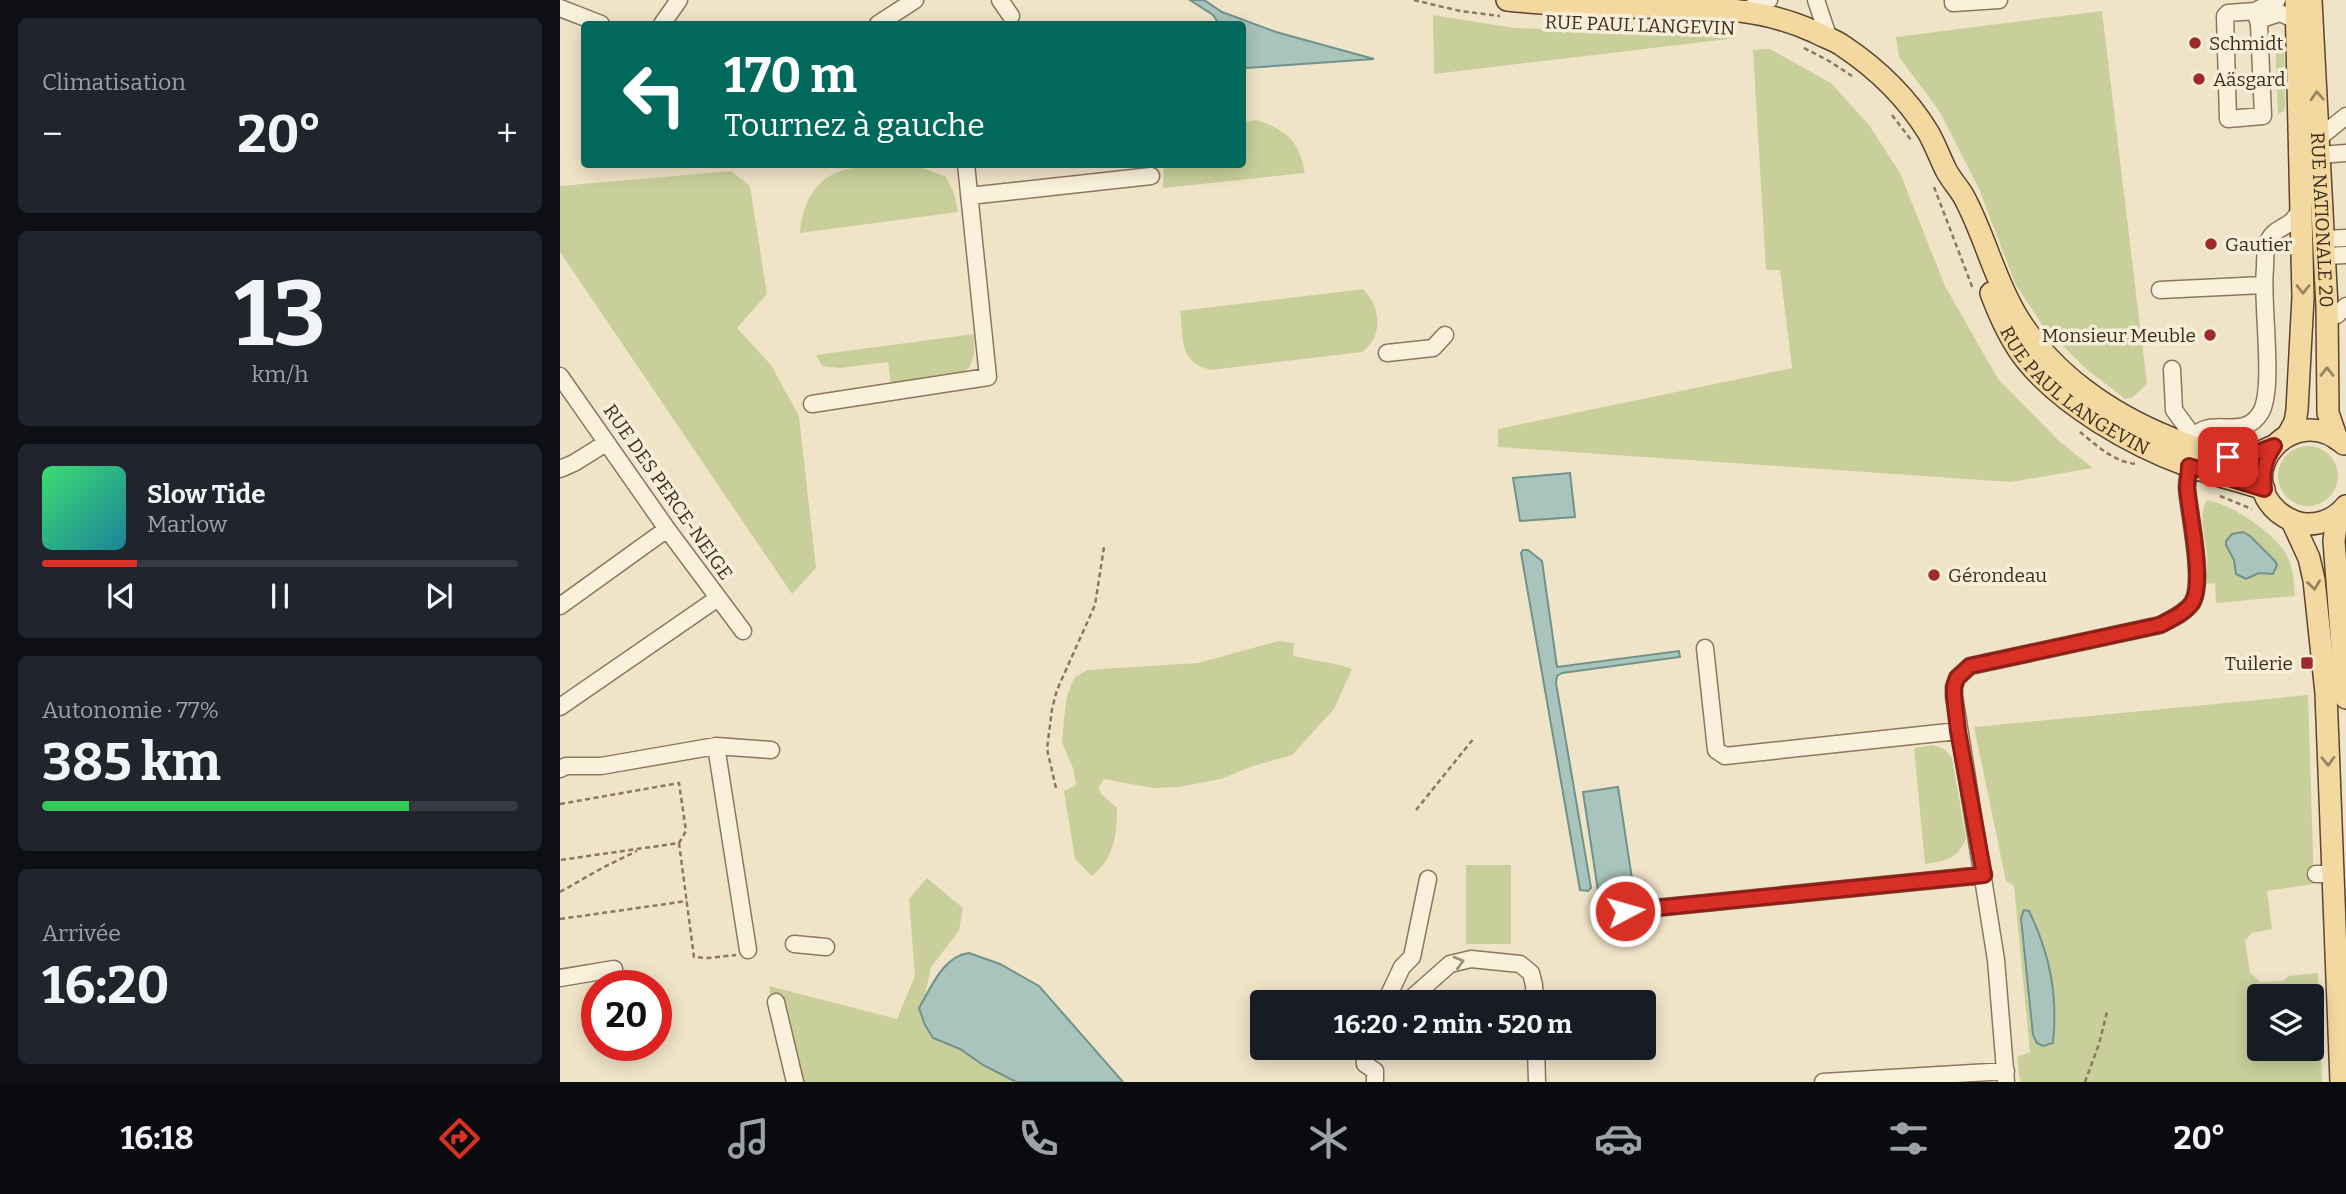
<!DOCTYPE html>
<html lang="fr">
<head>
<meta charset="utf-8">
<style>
  :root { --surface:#171b24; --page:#20242c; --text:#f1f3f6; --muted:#9ea1a6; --line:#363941; --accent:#d93025 }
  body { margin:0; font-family:Bitter,serif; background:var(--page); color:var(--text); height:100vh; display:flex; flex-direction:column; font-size:26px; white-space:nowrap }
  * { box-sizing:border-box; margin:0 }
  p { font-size:23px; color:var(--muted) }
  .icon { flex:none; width:38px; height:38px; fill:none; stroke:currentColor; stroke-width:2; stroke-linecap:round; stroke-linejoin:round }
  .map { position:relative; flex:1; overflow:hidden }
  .details { display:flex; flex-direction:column; gap:18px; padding:18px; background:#0d0f14; width:560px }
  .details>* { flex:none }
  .top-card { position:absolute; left:21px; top:21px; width:665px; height:147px; border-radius:7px; box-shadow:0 4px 18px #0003; background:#00695c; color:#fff; overflow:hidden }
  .buttons { position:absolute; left:1687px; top:984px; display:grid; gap:14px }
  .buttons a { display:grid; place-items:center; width:77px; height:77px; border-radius:7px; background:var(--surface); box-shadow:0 4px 18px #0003; font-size:35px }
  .speed { position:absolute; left:21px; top:970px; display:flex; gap:14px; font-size:35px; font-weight:700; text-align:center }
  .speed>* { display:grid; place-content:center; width:91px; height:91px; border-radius:50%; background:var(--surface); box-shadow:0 4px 18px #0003; line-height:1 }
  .speed .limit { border:10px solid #d22; background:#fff; color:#111 }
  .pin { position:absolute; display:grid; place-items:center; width:60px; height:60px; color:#fff; margin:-30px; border-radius:14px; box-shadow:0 4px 10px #0006 }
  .me { position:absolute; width:77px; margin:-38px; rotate:84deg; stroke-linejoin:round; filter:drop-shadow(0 0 5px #0008) }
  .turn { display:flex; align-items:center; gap:24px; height:147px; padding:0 28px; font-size:32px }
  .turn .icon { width:91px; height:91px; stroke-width:2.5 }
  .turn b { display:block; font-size:49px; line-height:60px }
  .big { font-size:52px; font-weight:700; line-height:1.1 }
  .details .tile { flex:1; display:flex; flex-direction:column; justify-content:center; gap:10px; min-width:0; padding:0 24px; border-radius:10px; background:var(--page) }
  .details .dial { align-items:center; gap:0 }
  .dial b { font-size:91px; line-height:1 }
  .song { display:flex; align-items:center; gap:21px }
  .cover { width:84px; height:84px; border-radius:10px; background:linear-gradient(135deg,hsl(140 70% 55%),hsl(190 70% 35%)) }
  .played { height:7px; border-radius:4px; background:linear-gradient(90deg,var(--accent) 20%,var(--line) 20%) }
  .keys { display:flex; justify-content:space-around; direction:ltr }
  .heat { display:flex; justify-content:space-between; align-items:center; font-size:38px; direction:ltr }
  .charge { height:10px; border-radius:5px; background:linear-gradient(90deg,#34c759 77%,var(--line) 0) }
  .trip { position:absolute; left:690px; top:990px; width:406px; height:70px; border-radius:7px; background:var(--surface); box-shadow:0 4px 18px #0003; font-weight:700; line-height:70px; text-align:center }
  .menu { display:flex; height:112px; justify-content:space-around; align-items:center; background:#090b0e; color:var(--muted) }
  .menu .icon { width:49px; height:49px }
  .menu .active { color:var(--accent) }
  .menu b { font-size:32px; color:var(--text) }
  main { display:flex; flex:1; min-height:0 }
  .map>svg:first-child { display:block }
  .green { fill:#c9cf9b; fill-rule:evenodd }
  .water { fill:#a9c4bc; stroke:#6f938a; stroke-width:2 }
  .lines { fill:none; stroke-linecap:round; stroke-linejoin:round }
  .minor-casing { stroke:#8d765c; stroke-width:19 }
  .major-casing { stroke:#5b4430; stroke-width:24 }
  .path { stroke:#8d765c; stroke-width:2.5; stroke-dasharray:5 3.5; stroke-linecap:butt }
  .minor { stroke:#faf1dc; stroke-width:16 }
  .major { stroke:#f3d9a0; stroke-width:21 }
  .oneway { stroke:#988460 }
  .oneway2 { stroke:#9c907e }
  .route-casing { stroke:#8d1f18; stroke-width:18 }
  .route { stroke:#d93025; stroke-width:12 }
  .poi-dot { fill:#9e2a2b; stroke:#f7eed8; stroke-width:2.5 }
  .labels { text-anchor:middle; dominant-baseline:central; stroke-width:7; stroke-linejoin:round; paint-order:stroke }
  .street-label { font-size:19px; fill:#3d2e20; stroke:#f7eed8 }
  .poi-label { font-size:19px; fill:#3d2e20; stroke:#f7eed8; text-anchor:start }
</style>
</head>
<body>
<main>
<section class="details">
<div class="tile"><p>Climatisation</p>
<div class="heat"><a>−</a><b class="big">20°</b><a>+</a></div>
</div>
<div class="tile dial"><b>13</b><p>km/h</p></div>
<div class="tile">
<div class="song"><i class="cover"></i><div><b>Slow Tide</b><p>Marlow</p></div></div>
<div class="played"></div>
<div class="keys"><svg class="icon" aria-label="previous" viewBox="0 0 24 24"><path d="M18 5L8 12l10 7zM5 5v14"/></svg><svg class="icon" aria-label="pause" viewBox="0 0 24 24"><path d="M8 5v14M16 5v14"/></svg><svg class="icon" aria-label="next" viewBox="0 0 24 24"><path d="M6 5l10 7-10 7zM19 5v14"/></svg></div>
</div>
<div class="tile"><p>Autonomie · 77%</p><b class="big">385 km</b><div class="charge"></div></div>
<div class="tile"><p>Arrivée</p><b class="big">16:20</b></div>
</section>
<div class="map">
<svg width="1786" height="1082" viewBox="0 0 1786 1082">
  <rect width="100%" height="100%" fill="#f0e4c8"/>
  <path class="green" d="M1542 11 1587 384 1573 397 1565 399 1524 367 1482 325 1455 283 1419 189 1380 112 1339 57 1336 37Z
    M873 15 955 28 1042 31 1165 29 1177 38 874 74Z
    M1715 35 1724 38 1725 107 1724 111 1718 114Z
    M1210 49 1271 83 1309 125 1340 173 1385 286 1438 379 1500 442 1533 468 1451 482 938 447V429L1232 368 1220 270H1206L1193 50Z
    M697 120C727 131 739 140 745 173L603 188 604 165 682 164 683 122Z
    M333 164 355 165 386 177 394 193 398 212 240 233C242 207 252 182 278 172 292 166 318 166 333 164Z
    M171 171 190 186 207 294 177 328 211 365 239 416 256 568 232 594 0 252V186Z
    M803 289C821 307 824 336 802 352L651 370C618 362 624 340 620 311Z
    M414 334V354L410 366 401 376 331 384 328 362 280 368 262 366 256 355Z
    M1718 476a30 30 0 1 1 60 0a30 30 0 1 1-60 0Z
    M1647 500C1671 504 1711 531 1725 552 1733 564 1734 582 1735 596L1656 603 1655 583 1645 584C1646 574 1648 565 1647 555 1646 539 1637 514 1647 500Z
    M718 641 734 643 733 656 779 665 792 669 774 709 732 755 693 766 661 779 619 787 593 788 544 779 539 787 541 794 557 808C557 837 554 857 532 876L515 859 504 791 516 785 513 768 502 743 504 719 507 696 514 678 527 670 638 663Z
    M1748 695 1754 884 1707 891 1712 929 1692 933 1685 941 1690 973 1701 982 1723 981 1728 976 1758 973 1762 1082H1460L1457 1057 1470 1052 1454 886 1446 881 1414 727ZM1699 996H1752V1048H1699Z
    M1373 745 1384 749 1392 758 1406 838C1397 860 1386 861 1365 864L1354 748Z
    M906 865H951V944H906Z
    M367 878 403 908 399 931 371 967 361 1015 378 1040 400 1049 423 1065 456 1082H226L209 986 337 1019 355 976 349 899Z"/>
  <path class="water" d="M630 0H644L662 12 716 32 814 59 686 68 683 62 682 24H659L653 15Z
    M1010 473 1015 517 960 521 953 478Z
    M1683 532 1690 536 1715 561 1717 565 1713 574 1699 573 1686 579 1676 574 1674 560 1666 545V541L1672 534Z
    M963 550H968L982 561 997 667 1119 651 1120 657 1002 673 997 676 996 683 1031 888 1028 891 1020 890 961 553Z
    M1058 787 1074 892 1039 897 1023 792Z
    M1464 910 1469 911C1490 954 1498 995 1493 1043L1483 1046 1477 1043 1473 1035 1461 918Z
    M409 953 440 964 479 986 563 1082H456L423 1065 400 1049 373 1038 365 1025 359 1008C371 988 383 956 409 953Z"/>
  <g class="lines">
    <g class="minor-casing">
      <path id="minor" d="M440 0 451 16
        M1256 0 1269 39
        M1393 0V3L1439 0
        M0 8 41 24
        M1183 11 1209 0
        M1695 11 1699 24 1703 116 1668 119 1665 16 1668 13 1695 11 1717 0
        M1699 20 1720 13 1736 20
        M102 24 119 0
        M318 24 355 0
        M1759 138 1786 116
        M1760 155 1786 153
        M409 196 591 176
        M1764 239 1786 238
        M1765 256 1786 255
        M1600 290 1703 285
        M1767 315H1777L1786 306
        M827 353 873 348 885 335
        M1612 369 1614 410 1633 436
        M0 376 107 529 183 631
        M252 404 428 377 406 164
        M1628 445C1646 409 1682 445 1701 412 1715 387 1701 302 1705 268 1705 259 1705 249 1708 241 1714 229 1723 229 1732 221 1736 217 1739 212 1742 208
        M0 469 14 463 46 443
        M0 606 107 529
        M1145 648 1156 750 1165 756 1398 731
        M0 707 158 598
        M156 746 211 750
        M0 769 6 766H41L156 746 188 950
        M1756 874H1773
        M1065 911 1424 875
        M234 944 266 947
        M0 978 54 969
        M216 1002 235 1082
        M825 1003 842 967 852 957 868 879
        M846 1003 890 964 911 959 960 964 971 973 974 985 975 1003
        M804 1048 805 1064 815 1071V1082
        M976 1048 977 1082
        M1263 1082 1446 1071
        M1446 1082 1436 960 1394 696V687L1397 678 1410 666 1600 625C1611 619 1624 614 1632 603 1645 583 1629 514 1627 488 1627 481 1629 474 1629 466"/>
    </g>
    <g class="major-casing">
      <g id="major">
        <path d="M947 0C985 4 1024 6 1063 7 1130 8 1192 3 1255 32 1264 37 1275 40 1283 46 1316 68 1347 98 1368 132 1375 144 1380 158 1386 170 1391 180 1399 188 1404 197 1424 234 1434 277 1455 313 1490 373 1550 414 1613 439 1634 447 1661 461 1684 457 1694 456 1704 450 1714 446"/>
        <path id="s1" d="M1751 0 1767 307 1768 413 1777 439"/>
        <path id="s2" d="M1431 293C1440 317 1450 340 1466 360 1503 406 1572 445 1626 465 1652 475 1678 480 1704 489"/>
        <path d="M1728 435 1735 422 1737 410 1743 297 1736 0"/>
        <path d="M1784 444C1734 400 1671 471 1718 512 1727 519 1737 524 1748 524 1763 524 1777 517 1786 506"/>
        <path d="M1783 510 1776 525 1774 541 1786 698"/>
        <path d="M1732 521 1749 558 1754 580 1766 693 1781 1082"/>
      </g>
    </g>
    <path class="path" d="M854 0 900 11 940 16
      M1244 48 1269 61 1292 76
      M24 88V89
      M1332 115 1351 140
      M1374 187 1413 289
      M1520 432C1536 445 1555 463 1577 464
      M1660 496 1692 509
      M496 788 487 749 492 709 497 690 535 605 544 547
      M0 804 119 783 126 831 119 843 0 860
      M856 810 914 738
      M119 843 134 957 148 958 176 955
      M0 892 44 867 77 851
      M0 919 127 901
      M1525 1082 1539 1044 1547 1012"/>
    <use href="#minor" class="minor"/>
    <use href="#major" class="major"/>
  </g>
  <defs><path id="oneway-chevron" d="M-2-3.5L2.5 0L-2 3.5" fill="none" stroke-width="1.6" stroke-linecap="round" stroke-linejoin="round" transform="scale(1.75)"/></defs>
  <g class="oneway">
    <use href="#oneway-chevron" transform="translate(1757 96) rotate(-93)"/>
    <use href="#oneway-chevron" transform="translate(1743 289) rotate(90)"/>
    <use href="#oneway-chevron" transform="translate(1767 372) rotate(-90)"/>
    <use href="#oneway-chevron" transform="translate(1754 585) rotate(82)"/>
    <use href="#oneway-chevron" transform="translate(1768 761) rotate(88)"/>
  </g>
  <use class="oneway2" href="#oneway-chevron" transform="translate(899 962) rotate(-16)"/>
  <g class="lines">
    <g class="route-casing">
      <path id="route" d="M1065 911 1424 875 1398 731 1394 696V687L1397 678 1410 666 1600 625C1611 619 1624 614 1632 603 1645 583 1629 513 1627 488 1627 481 1629 473 1629 466L1704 489C1702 472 1704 461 1714 446L1685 457H1668"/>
    </g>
    <use href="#route" class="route"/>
  </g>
  <g class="poi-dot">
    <circle cx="1635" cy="43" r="7"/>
    <circle cx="1639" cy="79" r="7"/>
    <circle cx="1651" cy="244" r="7"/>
    <circle cx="1650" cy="335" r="7"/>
    <circle cx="1374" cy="575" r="7"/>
    <rect x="1740" y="656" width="14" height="14" rx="3.5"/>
  </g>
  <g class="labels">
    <g class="street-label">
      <text transform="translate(1080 25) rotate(2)">RUE PAUL LANGEVIN</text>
      <text stroke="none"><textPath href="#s1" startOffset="220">RUE NATIONALE 20</textPath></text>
      <text stroke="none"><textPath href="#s2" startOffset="133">RUE PAUL LANGEVIN</textPath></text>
      <text transform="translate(108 492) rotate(55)">RUE DES PERCE-NEIGE</text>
    </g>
    <g class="poi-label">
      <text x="1649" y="43">Schmidt</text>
      <text x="1653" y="79">Aäsgard</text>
      <text x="1665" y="244">Gautier</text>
      <text x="1636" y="335" text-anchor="end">Monsieur Meuble</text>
      <text x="1388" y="575">Gérondeau</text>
      <text x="1733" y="663" text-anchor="end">Tuilerie</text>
    </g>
  </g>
</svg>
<div class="buttons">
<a><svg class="icon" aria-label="layers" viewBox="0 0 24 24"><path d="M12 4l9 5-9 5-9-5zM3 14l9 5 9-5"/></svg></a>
</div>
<div class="speed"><div class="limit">20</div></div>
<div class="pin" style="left:1668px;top:457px;background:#d93025"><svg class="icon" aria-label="arrive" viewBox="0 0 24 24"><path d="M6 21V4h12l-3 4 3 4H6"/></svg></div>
<svg class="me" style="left:1065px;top:911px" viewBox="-20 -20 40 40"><circle r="17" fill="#d93025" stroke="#fff" stroke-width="3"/><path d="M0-11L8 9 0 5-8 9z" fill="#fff"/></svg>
<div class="trip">16:20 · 2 min · 520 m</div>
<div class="top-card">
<div class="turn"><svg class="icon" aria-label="left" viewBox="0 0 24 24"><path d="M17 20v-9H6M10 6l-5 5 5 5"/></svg><div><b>170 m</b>Tournez à gauche</div></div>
</div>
</div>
</main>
<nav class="menu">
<b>16:18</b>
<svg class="icon active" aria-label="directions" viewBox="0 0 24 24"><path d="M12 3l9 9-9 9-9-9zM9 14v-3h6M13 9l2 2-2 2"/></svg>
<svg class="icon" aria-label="music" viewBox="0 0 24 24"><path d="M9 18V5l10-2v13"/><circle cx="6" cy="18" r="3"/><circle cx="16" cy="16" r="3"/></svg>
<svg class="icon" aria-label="phone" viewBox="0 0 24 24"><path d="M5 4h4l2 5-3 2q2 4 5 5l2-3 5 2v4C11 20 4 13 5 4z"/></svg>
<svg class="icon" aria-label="climate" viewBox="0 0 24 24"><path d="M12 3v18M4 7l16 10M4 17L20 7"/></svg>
<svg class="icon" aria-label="car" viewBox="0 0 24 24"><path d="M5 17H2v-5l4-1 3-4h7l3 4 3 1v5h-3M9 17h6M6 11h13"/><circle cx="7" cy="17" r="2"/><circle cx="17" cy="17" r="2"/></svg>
<svg class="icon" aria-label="filters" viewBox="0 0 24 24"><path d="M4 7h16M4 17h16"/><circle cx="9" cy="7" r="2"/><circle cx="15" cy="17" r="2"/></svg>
<b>20°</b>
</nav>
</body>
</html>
